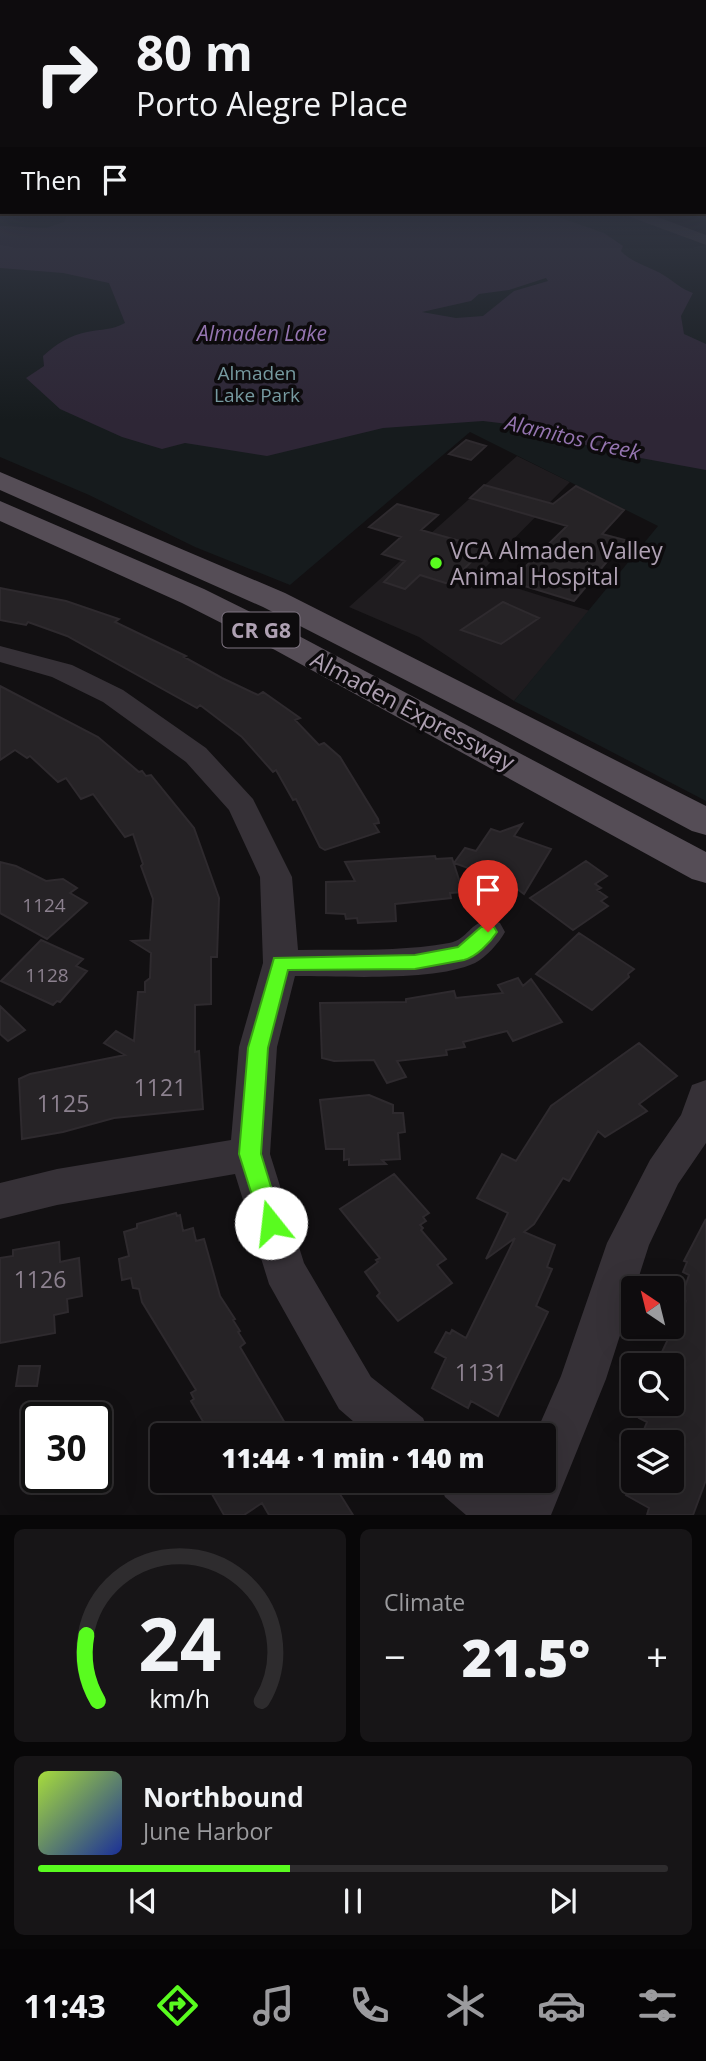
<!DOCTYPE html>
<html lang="en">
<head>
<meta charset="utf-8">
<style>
  :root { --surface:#0e0c0e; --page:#171517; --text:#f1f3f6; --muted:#9b9b9e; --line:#2e2c2e; --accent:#59fb1f }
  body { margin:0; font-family:"Open Sans",sans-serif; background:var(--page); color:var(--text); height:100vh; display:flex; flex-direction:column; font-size:26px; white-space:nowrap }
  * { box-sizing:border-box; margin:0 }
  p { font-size:23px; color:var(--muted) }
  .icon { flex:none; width:38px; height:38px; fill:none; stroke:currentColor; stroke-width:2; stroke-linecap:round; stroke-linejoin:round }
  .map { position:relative; height:1515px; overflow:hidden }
  .drawer { display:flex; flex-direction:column; gap:14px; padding:14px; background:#080708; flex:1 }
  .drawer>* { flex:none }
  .guide { position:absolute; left:0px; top:0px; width:707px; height:214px; box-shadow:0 7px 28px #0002,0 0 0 2px var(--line); background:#0e0c0e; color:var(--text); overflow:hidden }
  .needle { width:46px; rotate:325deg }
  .tools { position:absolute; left:621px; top:1276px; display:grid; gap:14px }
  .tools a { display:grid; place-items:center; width:63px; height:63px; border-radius:7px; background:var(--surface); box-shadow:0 7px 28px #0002,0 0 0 2px var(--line); font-size:35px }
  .speed { position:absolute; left:21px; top:1402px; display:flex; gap:14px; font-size:35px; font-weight:700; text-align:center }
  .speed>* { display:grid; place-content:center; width:91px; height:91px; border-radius:50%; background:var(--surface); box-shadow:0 7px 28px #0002,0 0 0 2px var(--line); line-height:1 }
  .speed .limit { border:4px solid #111; border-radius:10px; background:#fff; color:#111 }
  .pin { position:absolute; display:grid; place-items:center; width:60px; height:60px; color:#fff; margin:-72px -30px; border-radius:50% 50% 50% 0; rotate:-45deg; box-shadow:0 0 7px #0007 }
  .pin .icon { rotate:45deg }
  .me { position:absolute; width:77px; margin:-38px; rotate:344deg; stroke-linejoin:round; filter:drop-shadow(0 0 5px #0008) }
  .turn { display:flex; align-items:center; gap:24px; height:147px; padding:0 21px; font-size:32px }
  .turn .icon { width:91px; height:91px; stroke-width:2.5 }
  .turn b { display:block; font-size:49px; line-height:60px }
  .then { display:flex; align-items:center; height:66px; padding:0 21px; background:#0003; gap:14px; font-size:26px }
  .big { font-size:52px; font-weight:800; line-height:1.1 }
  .drawer .tile { flex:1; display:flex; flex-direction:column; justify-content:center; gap:10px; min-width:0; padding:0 24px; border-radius:10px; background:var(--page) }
  .drawer .dial { align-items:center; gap:0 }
  .dial svg { height:182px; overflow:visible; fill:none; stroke:var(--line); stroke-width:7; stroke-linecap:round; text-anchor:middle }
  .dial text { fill:var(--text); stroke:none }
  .song { display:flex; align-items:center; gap:21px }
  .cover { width:84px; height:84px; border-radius:10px; background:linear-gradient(135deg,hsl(80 70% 55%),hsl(230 70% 35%)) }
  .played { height:7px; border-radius:4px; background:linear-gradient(90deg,var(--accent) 40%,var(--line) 40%) }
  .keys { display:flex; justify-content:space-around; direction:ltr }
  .heat { display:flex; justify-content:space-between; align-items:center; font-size:38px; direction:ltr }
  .drawer .tiles { flex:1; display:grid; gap:14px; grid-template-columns:1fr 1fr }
  .tile:last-child { grid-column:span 2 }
  .trip { position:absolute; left:150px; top:1423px; width:406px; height:70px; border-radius:7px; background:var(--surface); box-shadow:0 7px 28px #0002,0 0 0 2px var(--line); font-weight:800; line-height:70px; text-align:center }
  .tab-bar { display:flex; height:112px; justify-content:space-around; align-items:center; background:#060506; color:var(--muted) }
  .tab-bar .icon { width:49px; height:49px }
  .tab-bar .on { color:var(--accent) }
  .tab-bar b { font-size:32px; color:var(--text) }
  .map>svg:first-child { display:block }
  .built { fill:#1f1c1f }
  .green { fill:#161b1d }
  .water { fill:#2e2636; fill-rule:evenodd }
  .building { fill:#262326; stroke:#2e2a2e; stroke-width:2 }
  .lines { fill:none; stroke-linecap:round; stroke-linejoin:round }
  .minor { fill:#363137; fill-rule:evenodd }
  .major { fill:#554d56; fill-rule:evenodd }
  .route { fill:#59fb1f; stroke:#3aa314; stroke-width:2 }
  .poi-dot { fill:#59fb1f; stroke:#0d0b0d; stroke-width:2.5 }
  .labels { text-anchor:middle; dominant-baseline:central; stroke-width:7; stroke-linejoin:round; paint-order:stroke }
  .far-park-label { font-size:19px; fill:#769aa0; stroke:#0d0b0d }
  .number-label { font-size:19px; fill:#8c818f }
  .far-water-label { font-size:21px; font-style:italic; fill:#9575b1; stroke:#0d0b0d }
  .shield { fill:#0d0b0d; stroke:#7e7481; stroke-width:2 }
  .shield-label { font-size:21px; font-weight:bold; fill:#afa1b3 }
  .poi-label { font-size:23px; fill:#afa1b3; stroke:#0d0b0d; text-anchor:start }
  .street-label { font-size:23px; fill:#afa1b3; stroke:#0d0b0d }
  .near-number-label { font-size:23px; fill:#8c818f }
</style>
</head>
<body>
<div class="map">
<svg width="706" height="1515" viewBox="0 0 706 1515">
  <rect width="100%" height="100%" fill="#121012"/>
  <path class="built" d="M517 456 570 482 477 576 590 611 514 701 419 637 349 607Z"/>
  <path class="green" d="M17 212H618L706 245V801L514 701 658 526 470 432 290 585 195 547 89 495 0 457V217Z"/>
  <path class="water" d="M73 212H544L604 233 623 246 621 251C633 264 650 266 665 276 675 282 681 289 693 293L681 316 684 334 706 344V470L608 452 526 426 483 421 383 428 267 456 185 443 162 449 122 437 60 409 26 378 44 366 43 356C55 345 70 335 87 332 102 329 112 330 125 323L109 283 63 273 0 268V226L46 228 64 222 66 217ZM546 278 548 281 514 291 483 316 456 318 422 312 471 301 479 294 509 290Z"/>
  <path class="building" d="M466 440 486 446 471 460 449 454Z
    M484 485 553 504 576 486 624 510 602 534 625 540 574 601 518 584V574L567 526 470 498Z
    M397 504 438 515 421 530 485 548 449 584 420 575 405 589 384 582 405 561 382 554 401 537 369 527Z
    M0 588 66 601 119 619 115 622 186 656 184 657 222 678 258 695 263 692 300 718 295 720 319 745 324 743 340 757 378 819 379 823 374 824 379 832 325 850 320 847 296 799 293 800 276 770 273 772 242 737 200 705 197 708 67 636 28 622 26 625 0 620Z
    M503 602 539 618 501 644 461 630Z
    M0 686 98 737 139 772 142 771 146 776 151 775 194 828 219 898 217 957H211V1004L195 1005V1052L199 1051 203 1109 114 1118 63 1132 22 1139 19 1079 30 1074 125 1055 104 1043 116 1031 134 1041 138 992H145V982L150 978 151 953 132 941 150 940 153 899 141 866 143 864 133 834 125 837 93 794 81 799 66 778 58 782 30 756 27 758 15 750 0 760Z
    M522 824 514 836 551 849 524 894 508 882 454 863 465 848 476 851 491 829 500 832Z
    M435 856 436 859 452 858 463 892 450 893 451 898 395 904 396 921 358 923 357 918 346 919 345 914 326 913V882L355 881 345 862Z
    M586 861 607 876 595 884 601 888 597 890 607 897 601 901 608 906 573 930 530 898Z
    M0 862 16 866 46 881 63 879 77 888 70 893 87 903 47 939 0 913Z
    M579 933 634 969 628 974 629 977 592 1010 536 974Z
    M41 940 83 959 76 966 87 971 60 1002 57 1001 53 1005 1 981Z
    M518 978 523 986 531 979 562 1022 513 1041 507 1031 463 1042 465 1047 446 1050 447 1055 397 1061 406 1077 387 1083 374 1060 334 1061 322 1058 320 1003 406 1002V999L454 991 456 998 503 993 498 985Z
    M0 1006 25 1030 8 1041 0 1034Z
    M639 1043 677 1076 639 1104 647 1111 605 1137 598 1131 569 1181 563 1178 534 1224 524 1232 555 1245 547 1267 552 1269 536 1306 548 1312 498 1416 471 1401 468 1408 432 1388 446 1358 435 1352 446 1332 450 1334 452 1330 466 1338 515 1238 486 1259 508 1213 477 1198 502 1154 516 1161 551 1106Z
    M369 1095 393 1105V1113H403L405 1132 398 1133 400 1159 382 1160 386 1164 349 1165V1159L344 1160V1149H326L320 1100Z
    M394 1174 429 1213 423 1217 426 1221 420 1225 423 1228 421 1230 446 1259 437 1265 452 1283 398 1321 377 1296 380 1293 365 1272 378 1262 376 1260 380 1258 340 1209Z
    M176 1213 177 1216 180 1215 183 1231 193 1228 196 1241 204 1239 220 1296 235 1319 233 1320 240 1331 238 1332 245 1343 240 1347 292 1435H211L191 1401 194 1399 191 1393 196 1390 142 1302 139 1289 133 1288 131 1278 122 1280 119 1259 129 1256 124 1232 137 1228V1224Z
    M706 1219V1480L693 1515H647L649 1508 626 1495 632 1480H672V1442H639L647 1422 639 1418 645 1404H672V1360L661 1354 686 1301 681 1299 689 1275 683 1272 687 1262 684 1261Z
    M59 1242 60 1262 79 1258 82 1296 67 1299 68 1312 54 1315 55 1333 0 1343V1258L13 1256V1250Z
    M19 1366H40L37 1386H16Z
    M204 1480H331L353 1515H269L262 1503 244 1515H224Z"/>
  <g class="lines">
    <path class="minor" d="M0 208 2 212H9L0 216Z
      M622 212H644L706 235V245L625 215Z
      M0 646 72 665 123 690 206 748 253 799 292 877 298 950C348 949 399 952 449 943 472 939 470 914 500 923L505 932C499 943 486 957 475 963 434 982 342 976 295 976L277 1047 270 1154 304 1263 371 1377 423 1418 430 1435H369L339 1409 269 1284 235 1174 57 1205 0 1219V1183L57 1169 231 1140 239 1047 263 963 260 877 229 810 186 762 103 702 52 677 0 662Z
      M706 1080V1143L678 1184 649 1245 606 1379 551 1515H466L445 1497 438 1480H501L512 1489 515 1480H544V1435H535L561 1376 607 1243 650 1160 681 1115 692 1085Z"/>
    <path class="major" d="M0 472 285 593 706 806V835L692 831 499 728 263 607 0 490Z
      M0 501 204 589 299 636 706 852V883L692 879 275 650 182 603 0 521Z"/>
  </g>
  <linearGradient id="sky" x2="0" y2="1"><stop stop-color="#0a090a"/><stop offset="0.5" stop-color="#333744"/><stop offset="1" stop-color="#333744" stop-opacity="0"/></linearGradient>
  <rect width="706" height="420" fill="url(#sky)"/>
  <path class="route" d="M488 926 494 927 497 932C490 943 476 957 464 960L415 969 288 970 268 1048 261 1154 282 1223 279 1230 271 1233 263 1230 239 1154 248 1048 274 958 415 955 458 947 481 927Z"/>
  <circle class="poi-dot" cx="436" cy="563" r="7"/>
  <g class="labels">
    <g class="far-park-label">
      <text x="257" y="373">Almaden<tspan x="257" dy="22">Lake Park</tspan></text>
    </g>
    <g class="number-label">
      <text x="44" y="905">1124</text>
      <text x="47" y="975">1128</text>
    </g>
    <g class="far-water-label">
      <text x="262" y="333">Almaden Lake</text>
      <text transform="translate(573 437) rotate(13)">Alamitos Creek</text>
    </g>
    <rect class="shield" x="222.5" y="612.5" width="77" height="35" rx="5"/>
    <g class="shield-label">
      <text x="261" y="630">CR G8</text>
    </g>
    <g class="poi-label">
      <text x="450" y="550">VCA Almaden Valley<tspan x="450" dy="26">Animal Hospital</tspan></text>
    </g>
    <g class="street-label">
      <text transform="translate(413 710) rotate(28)">Almaden Expressway</text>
    </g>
    <g class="near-number-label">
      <text x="160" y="1087">1121</text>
      <text x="63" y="1103">1125</text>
      <text x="40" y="1279">1126</text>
      <text x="481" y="1372">1131</text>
    </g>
  </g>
</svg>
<div class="tools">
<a><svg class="needle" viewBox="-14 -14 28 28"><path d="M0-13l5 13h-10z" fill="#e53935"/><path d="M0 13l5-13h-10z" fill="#9b9b9e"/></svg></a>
<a><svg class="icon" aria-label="search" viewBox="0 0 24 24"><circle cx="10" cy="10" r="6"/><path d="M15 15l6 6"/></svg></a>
<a><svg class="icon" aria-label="layers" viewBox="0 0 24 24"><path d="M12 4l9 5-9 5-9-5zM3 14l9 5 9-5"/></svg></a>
</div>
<div class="speed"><div class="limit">30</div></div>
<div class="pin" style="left:488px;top:932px;background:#d93025"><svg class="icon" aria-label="arrive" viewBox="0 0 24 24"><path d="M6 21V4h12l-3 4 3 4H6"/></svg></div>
<svg class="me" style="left:271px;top:1223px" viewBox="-20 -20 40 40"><circle r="19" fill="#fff"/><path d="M0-13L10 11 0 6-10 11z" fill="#59fb1f"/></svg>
<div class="trip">11:44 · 1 min · 140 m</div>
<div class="guide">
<div class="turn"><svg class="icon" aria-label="right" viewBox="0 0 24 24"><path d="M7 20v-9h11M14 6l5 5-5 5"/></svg><div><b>80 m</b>Porto Alegre Place</div></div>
<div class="then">Then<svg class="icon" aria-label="arrive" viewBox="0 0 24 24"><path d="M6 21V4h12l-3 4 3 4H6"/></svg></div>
</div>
</div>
<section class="drawer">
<div class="tiles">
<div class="tile dial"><svg viewBox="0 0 100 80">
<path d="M14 69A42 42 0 1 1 86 69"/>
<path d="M14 69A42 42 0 0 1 9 40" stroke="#59fb1f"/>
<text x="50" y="56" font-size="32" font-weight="700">24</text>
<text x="50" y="72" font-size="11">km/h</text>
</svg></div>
<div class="tile"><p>Climate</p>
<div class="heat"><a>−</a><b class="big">21.5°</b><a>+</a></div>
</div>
<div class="tile">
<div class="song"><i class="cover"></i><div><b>Northbound</b><p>June Harbor</p></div></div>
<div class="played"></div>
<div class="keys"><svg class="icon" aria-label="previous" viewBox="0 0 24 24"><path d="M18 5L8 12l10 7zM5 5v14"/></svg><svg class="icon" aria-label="pause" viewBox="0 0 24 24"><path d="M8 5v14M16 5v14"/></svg><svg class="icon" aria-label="next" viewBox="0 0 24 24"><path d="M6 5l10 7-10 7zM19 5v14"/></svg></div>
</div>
</div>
</section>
<nav class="tab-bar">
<b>11:43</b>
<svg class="icon on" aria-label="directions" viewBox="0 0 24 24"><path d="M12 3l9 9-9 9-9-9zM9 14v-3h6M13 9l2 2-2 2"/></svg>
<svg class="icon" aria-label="music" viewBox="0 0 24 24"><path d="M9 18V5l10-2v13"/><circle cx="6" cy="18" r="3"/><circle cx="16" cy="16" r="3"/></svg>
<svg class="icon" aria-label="phone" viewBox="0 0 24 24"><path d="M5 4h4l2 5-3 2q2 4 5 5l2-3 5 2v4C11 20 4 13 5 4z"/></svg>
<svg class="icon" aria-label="climate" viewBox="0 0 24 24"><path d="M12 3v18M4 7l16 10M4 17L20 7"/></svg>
<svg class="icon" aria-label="car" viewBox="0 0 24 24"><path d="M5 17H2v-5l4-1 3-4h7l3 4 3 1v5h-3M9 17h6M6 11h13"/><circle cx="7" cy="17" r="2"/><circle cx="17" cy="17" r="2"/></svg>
<svg class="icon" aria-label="filters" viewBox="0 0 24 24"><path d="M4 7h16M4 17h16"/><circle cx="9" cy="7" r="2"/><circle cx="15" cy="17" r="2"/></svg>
</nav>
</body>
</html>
